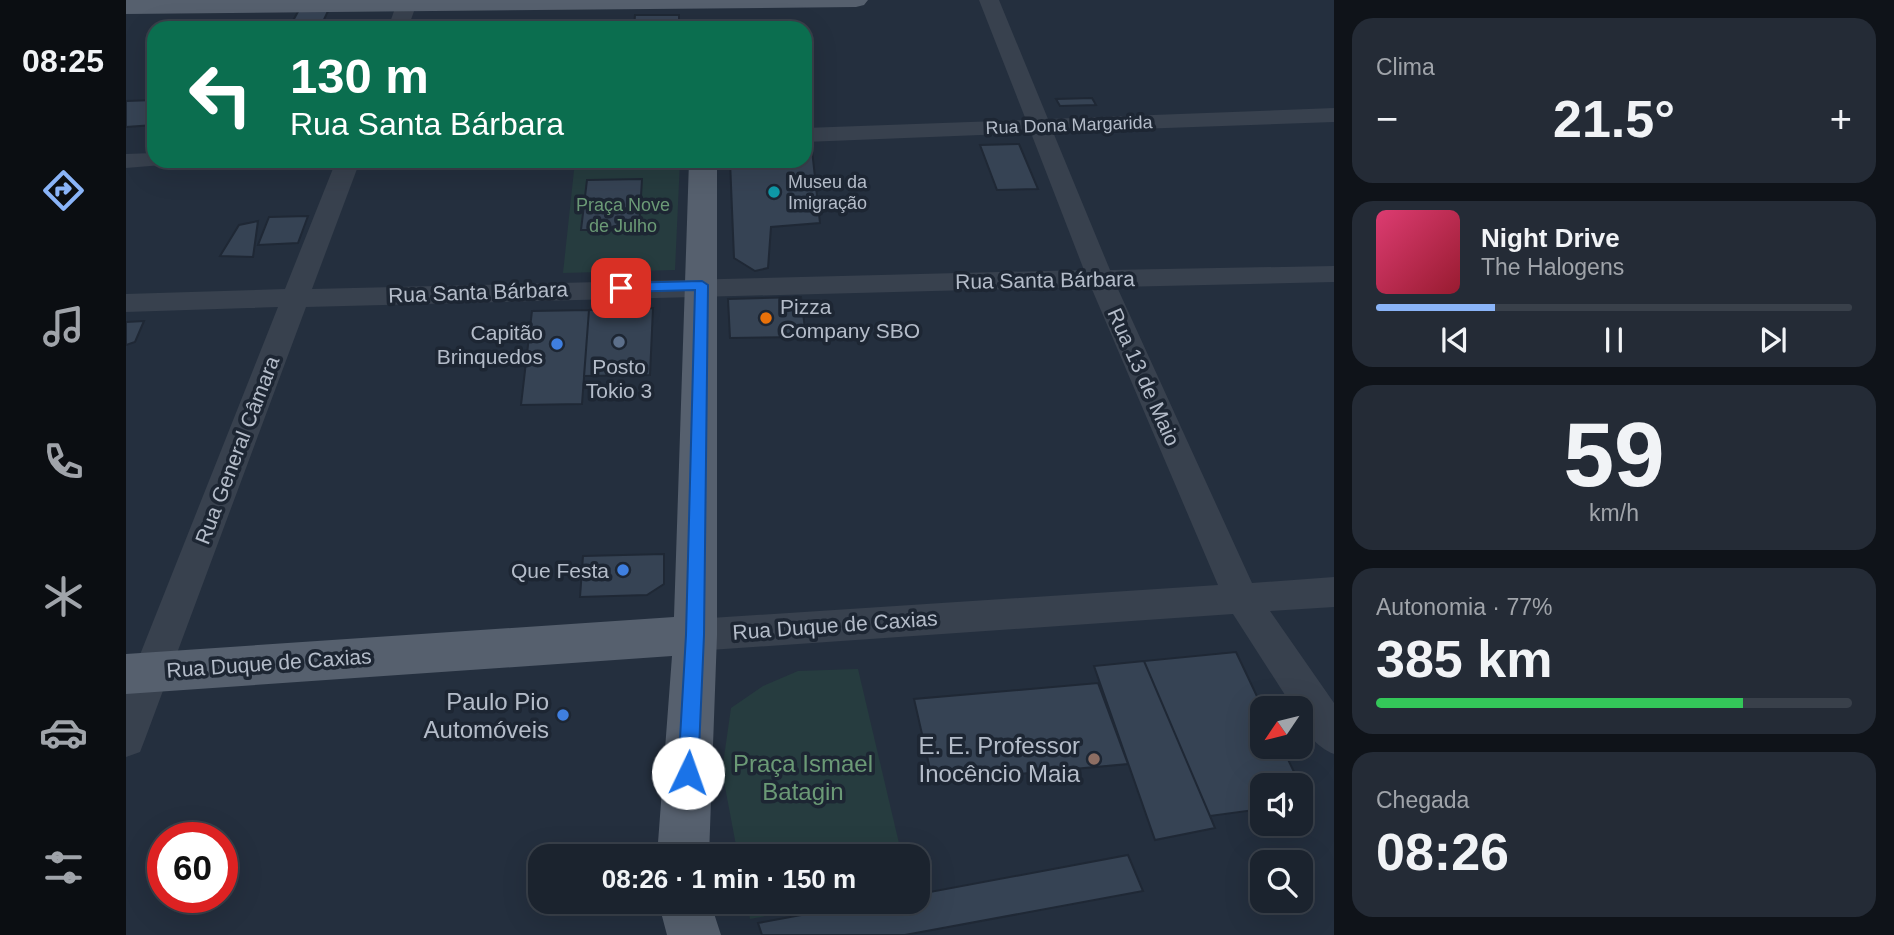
<!DOCTYPE html>
<html lang="pt">
<head>
<meta charset="utf-8">
<style>
  :root { --surface:#1b232e; --page:#242b36; --text:#f1f3f6; --muted:#a0a4aa; --line:#39404a; --accent:#8ab4f8 }
  body { margin:0; font-family:Arial,sans-serif; background:var(--page); color:var(--text); height:100vh; display:flex; flex-direction:column; font-size:26px; white-space:nowrap }
  * { box-sizing:border-box; margin:0 }
  p { font-size:23px; color:var(--muted) }
  .icon { flex:none; width:38px; height:38px; fill:none; stroke:currentColor; stroke-width:2; stroke-linecap:round; stroke-linejoin:round }
  .map { position:relative; flex:1; overflow:hidden }
  .panel { display:flex; flex-direction:column; gap:18px; padding:18px; background:#0f1319; width:560px }
  .panel>* { flex:none }
  .hud { position:absolute; left:21px; top:21px; width:665px; height:147px; border-radius:21px; box-shadow:0 7px 28px #0002,0 0 0 2px var(--line); background:#0b6e4f; color:#fff; overflow:hidden }
  .needle { width:46px; rotate:235deg }
  .fabs { position:absolute; left:1124px; top:696px; display:grid; gap:14px }
  .fabs a { display:grid; place-items:center; width:63px; height:63px; border-radius:14px; background:var(--surface); box-shadow:0 7px 28px #0002,0 0 0 2px var(--line); font-size:35px }
  .speed { position:absolute; left:21px; top:822px; display:flex; gap:14px; font-size:35px; font-weight:700; text-align:center }
  .speed>* { display:grid; place-content:center; width:91px; height:91px; border-radius:50%; background:var(--surface); box-shadow:0 7px 28px #0002,0 0 0 2px var(--line); line-height:1 }
  .speed .limit { border:10px solid #d22; background:#fff; color:#111 }
  .pin { position:absolute; display:grid; place-items:center; width:60px; height:60px; color:#fff; margin:-30px; border-radius:14px; box-shadow:0 4px 10px #0006 }
  .me { position:absolute; width:77px; margin:-38px; rotate:3deg; stroke-linejoin:round; filter:drop-shadow(0 0 5px #0008) }
  .turn { display:flex; align-items:center; gap:24px; height:147px; padding:0 28px; font-size:32px }
  .turn .icon { width:91px; height:91px; stroke-width:2.5 }
  .turn b { display:block; font-size:49px; line-height:60px }
  .big { font-size:52px; font-weight:700; line-height:1.1 }
  .panel .tile { flex:1; display:flex; flex-direction:column; justify-content:center; gap:10px; min-width:0; padding:0 24px; border-radius:21px; background:var(--page) }
  .panel .dial { align-items:center; gap:0 }
  .dial b { font-size:91px; line-height:1 }
  .song { display:flex; align-items:center; gap:21px }
  .cover { width:84px; height:84px; border-radius:10px; background:linear-gradient(135deg,hsl(340 70% 55%),hsl(350 70% 35%)) }
  .played { height:7px; border-radius:4px; background:linear-gradient(90deg,var(--accent) 25%,var(--line) 25%) }
  .keys { display:flex; justify-content:space-around; direction:ltr }
  .heat { display:flex; justify-content:space-between; align-items:center; font-size:38px; direction:ltr }
  .charge { height:10px; border-radius:5px; background:linear-gradient(90deg,#34c759 77%,var(--line) 0) }
  .trip { position:absolute; left:402px; top:844px; width:402px; height:70px; border-radius:21px; background:var(--surface); box-shadow:0 7px 28px #0002,0 0 0 2px var(--line); font-weight:700; line-height:70px; text-align:center }
  main { display:flex; flex:1; min-height:0 }
  .menu { display:flex; flex-direction:column; width:126px; justify-content:space-around; align-items:center; background:#0b0e12; color:var(--muted) }
  .menu .icon { width:49px; height:49px }
  .menu .selected { color:var(--accent) }
  .menu b { font-size:32px; color:var(--text) }
  .map>svg:first-child { display:block }
  .green { fill:#263c3f }
  .building { fill:#364354; stroke:#1f2835; stroke-width:2 }
  .lines { fill:none; stroke-linecap:round; stroke-linejoin:round }
  .minor { fill:#38414e; fill-rule:evenodd }
  .major { fill:#56606e; fill-rule:evenodd }
  .route { fill:#1a73e8; stroke:#114b97; stroke-width:2 }
  .culture-dot { fill:#0f9aa8; stroke:#1d2633; stroke-width:2.5 }
  .food-dot { fill:#e8710a; stroke:#1d2633; stroke-width:2.5 }
  .service-dot { fill:#5c6f8a; stroke:#1d2633; stroke-width:2.5 }
  .shop-dot { fill:#3f7fe0; stroke:#1d2633; stroke-width:2.5 }
  .education-dot { fill:#8d6e63; stroke:#1d2633; stroke-width:2.5 }
  .labels { text-anchor:middle; dominant-baseline:central; stroke-width:7; stroke-linejoin:round; paint-order:stroke }
  .far-street-label { font-size:18px; fill:#b4bcc9; stroke:#1d2633 }
  .far-poi-label { font-size:18px; fill:#b4bcc9; stroke:#1d2633; text-anchor:start }
  .far-park-label { font-size:18px; fill:#6b9a76; stroke:#1d2633 }
  .street-label { font-size:21px; fill:#b4bcc9; stroke:#1d2633 }
  .poi-label { font-size:21px; fill:#b4bcc9; stroke:#1d2633; text-anchor:end }
  .near-poi-label { font-size:24px; fill:#b4bcc9; stroke:#1d2633; text-anchor:end }
  .near-park-label { font-size:24px; fill:#6b9a76; stroke:#1d2633 }
</style>
</head>
<body>
<main>
<nav class="menu">
<b>08:25</b>
<svg class="icon selected" aria-label="directions" viewBox="0 0 24 24"><path d="M12 3l9 9-9 9-9-9zM9 14v-3h6M13 9l2 2-2 2"/></svg>
<svg class="icon" aria-label="music" viewBox="0 0 24 24"><path d="M9 18V5l10-2v13"/><circle cx="6" cy="18" r="3"/><circle cx="16" cy="16" r="3"/></svg>
<svg class="icon" aria-label="phone" viewBox="0 0 24 24"><path d="M5 4h4l2 5-3 2q2 4 5 5l2-3 5 2v4C11 20 4 13 5 4z"/></svg>
<svg class="icon" aria-label="climate" viewBox="0 0 24 24"><path d="M12 3v18M4 7l16 10M4 17L20 7"/></svg>
<svg class="icon" aria-label="car" viewBox="0 0 24 24"><path d="M5 17H2v-5l4-1 3-4h7l3 4 3 1v5h-3M9 17h6M6 11h13"/><circle cx="7" cy="17" r="2"/><circle cx="17" cy="17" r="2"/></svg>
<svg class="icon" aria-label="filters" viewBox="0 0 24 24"><path d="M4 7h16M4 17h16"/><circle cx="9" cy="7" r="2"/><circle cx="15" cy="17" r="2"/></svg>
</nav>
<div class="map">
<svg width="1208" height="935" viewBox="0 0 1208 935">
  <rect width="100%" height="100%" fill="#242f3e"/>
  <path class="green" d="M449 161H554L549 270 437 273Z
    M732 669 776 856H612L596 771 605 708 637 686 672 671Z
    M621 901H721L624 919Z"/>
  <path class="building" d="M174 8 203 9 194 28H163Z
    M509 15H553V28H508Z
    M966 98 970 105 934 106 930 99Z
    M28 100V125L0 127V101Z
    M893 144 912 189 871 190 854 145Z
    M679 149 686 150 694 223 645 227 642 268 629 271 608 258 604 161H679Z
    M516 179 513 230H455L461 180Z
    M182 216 172 243 132 245 143 217Z
    M132 221 127 257 94 256 113 225Z
    M675 297 680 337 604 338 602 299Z
    M527 308 524 375 458 376 463 310Z
    M463 310 456 404 395 405 406 311Z
    M18 321 9 342 0 345V322Z
    M538 554V584L521 595 454 597 457 556Z
    M1110 652 1137 709 1136 747H1156L1183 803 1174 804V786H1136V809L1084 816 1018 661Z
    M1018 661 1084 816 1089 828 1029 840 968 666Z
    M972 683 1002 764 807 782 788 699Z
    M1002 855 1017 891 779 935H636L632 923 751 901H793V894Z"/>
  <g class="lines">
    <path class="minor" d="M272 0H292L282 28H262Z
      M853 0H873L922 119 1208 108V122L927 132 984 270 1208 266V282L991 287 1126 583 1208 577V607L1144 611 1208 703V754C1191 748 1174 728 1174 709H1168L1107 614 569 651 556 646 551 635 556 624 569 619 1092 585 965 287 180 307 19 739 14 752 0 757V690L152 307 0 312V294L159 289 210 161H234L186 289 958 270 905 133 679 142V128L900 120Z
      M28 153V161H39L36 165 0 168V154Z"/>
    <path class="major" d="M0 0H742L738 5 730 7 0 14Z
      M563 161H591V635L583 856H531L546 656 0 694V654L548 617Z
      M532 901H584L595 935H541Z"/>
  </g>
  <path class="route" d="M576 281 582 285 578 635 572 773 569 780 562 783 555 780 552 773 560 635 569 290 495 292 488 288 495 283Z"/>
  <circle class="culture-dot" cx="648" cy="192" r="7"/>
  <circle class="food-dot" cx="640" cy="318" r="7"/>
  <circle class="service-dot" cx="493" cy="342" r="7"/>
  <g class="shop-dot">
    <circle cx="431" cy="344" r="7"/>
    <circle cx="497" cy="570" r="7"/>
    <circle cx="437" cy="715" r="7"/>
  </g>
  <circle class="education-dot" cx="968" cy="759" r="7"/>
  <g class="labels">
    <g class="far-street-label">
      <text transform="translate(943 125) rotate(-2)">Rua Dona Margarida</text>
    </g>
    <g class="far-poi-label">
      <text x="662" y="182">Museu da<tspan x="662" dy="21">Imigração</tspan></text>
    </g>
    <g class="far-park-label">
      <text x="497" y="205">Praça Nove<tspan x="497" dy="21">de Julho</tspan></text>
    </g>
    <g class="street-label">
      <text transform="translate(919 280) rotate(-1)">Rua Santa Bárbara</text>
      <text transform="translate(352 292) rotate(-2)">Rua Santa Bárbara</text>
      <text transform="translate(1018 377) rotate(66)">Rua 13 de Maio</text>
      <text transform="translate(111 450) rotate(-69)">Rua General Câmara</text>
      <text transform="translate(709 625) rotate(-4)">Rua Duque de Caxias</text>
      <text transform="translate(143 663) rotate(-4)">Rua Duque de Caxias</text>
    </g>
    <g class="poi-label">
      <text x="654" y="306" text-anchor="start">Pizza<tspan x="654" dy="24">Company SBO</tspan></text>
      <text x="417" y="332">Capitão<tspan x="417" dy="24">Brinquedos</tspan></text>
      <text x="493" y="366" text-anchor="middle">Posto<tspan x="493" dy="24">Tokio 3</tspan></text>
      <text x="483" y="570">Que Festa</text>
    </g>
    <g class="near-poi-label">
      <text x="423" y="701">Paulo Pio<tspan x="423" dy="28">Automóveis</tspan></text>
      <text x="954" y="745">E. E. Professor<tspan x="954" dy="28">Inocêncio Maia</tspan></text>
    </g>
    <g class="near-park-label">
      <text x="677" y="763">Praça Ismael<tspan x="677" dy="28">Batagin</tspan></text>
    </g>
  </g>
</svg>
<div class="fabs">
<a><svg class="needle" viewBox="-14 -14 28 28"><path d="M0-13l5 13h-10z" fill="#e53935"/><path d="M0 13l5-13h-10z" fill="#a0a4aa"/></svg></a>
<a><svg class="icon" aria-label="sound" viewBox="0 0 24 24"><path d="M4 9h4l5-4v14l-5-4H4zM17 9q2 3 0 6"/></svg></a>
<a><svg class="icon" aria-label="search" viewBox="0 0 24 24"><circle cx="10" cy="10" r="6"/><path d="M15 15l6 6"/></svg></a>
</div>
<div class="speed"><div class="limit">60</div></div>
<div class="pin" style="left:495px;top:288px;background:#d93025"><svg class="icon" aria-label="arrive" viewBox="0 0 24 24"><path d="M6 21V4h12l-3 4 3 4H6"/></svg></div>
<svg class="me" style="left:562px;top:773px" viewBox="-20 -20 40 40"><circle r="19" fill="#fff"/><path d="M0-13L10 11 0 6-10 11z" fill="#1a73e8"/></svg>
<div class="trip">08:26 · 1 min · 150 m</div>
<div class="hud">
<div class="turn"><svg class="icon" aria-label="left" viewBox="0 0 24 24"><path d="M17 20v-9H6M10 6l-5 5 5 5"/></svg><div><b>130 m</b>Rua Santa Bárbara</div></div>
</div>
</div>
<section class="panel">
<div class="tile"><p>Clima</p>
<div class="heat"><a>−</a><b class="big">21.5°</b><a>+</a></div>
</div>
<div class="tile">
<div class="song"><i class="cover"></i><div><b>Night Drive</b><p>The Halogens</p></div></div>
<div class="played"></div>
<div class="keys"><svg class="icon" aria-label="previous" viewBox="0 0 24 24"><path d="M18 5L8 12l10 7zM5 5v14"/></svg><svg class="icon" aria-label="pause" viewBox="0 0 24 24"><path d="M8 5v14M16 5v14"/></svg><svg class="icon" aria-label="next" viewBox="0 0 24 24"><path d="M6 5l10 7-10 7zM19 5v14"/></svg></div>
</div>
<div class="tile dial"><b>59</b><p>km/h</p></div>
<div class="tile"><p>Autonomia · 77%</p><b class="big">385 km</b><div class="charge"></div></div>
<div class="tile"><p>Chegada</p><b class="big">08:26</b></div>
</section>
</main>
</body>
</html>
